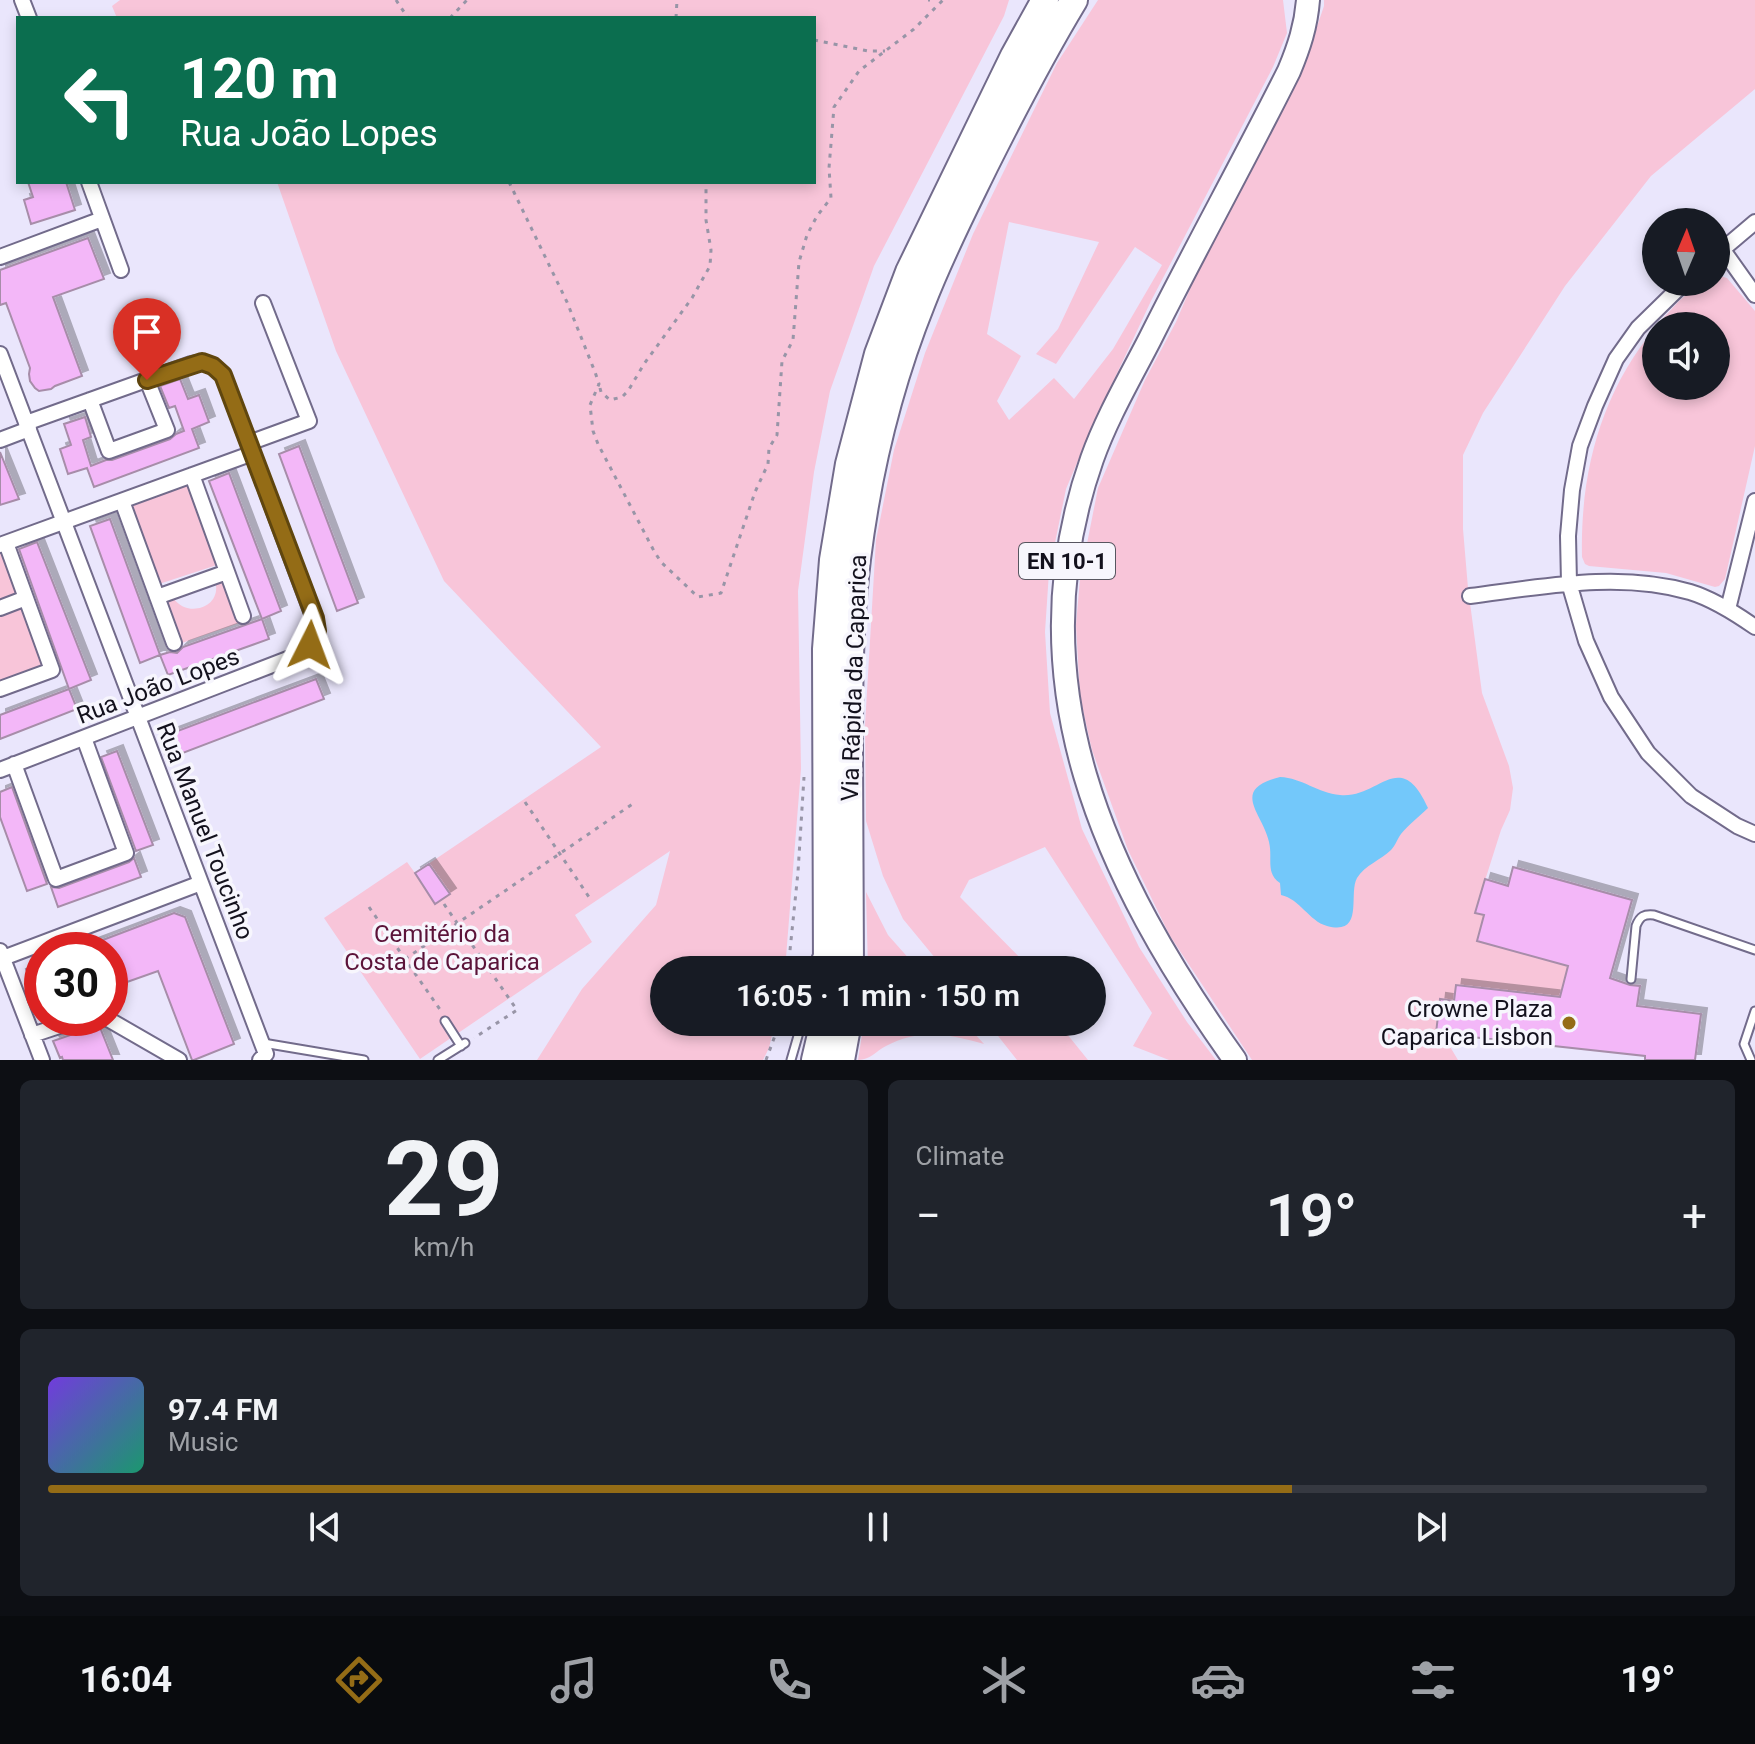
<!DOCTYPE html>
<html lang="en">
<head>
<meta charset="utf-8">
<style>
  :root { --surface:#171b24; --page:#20242c; --text:#f1f3f6; --muted:#9ea1a6; --line:#363941; --accent:#946c16 }
  body { margin:0; font-family:Roboto,sans-serif; background:var(--page); color:var(--text); height:100vh; display:flex; flex-direction:column; font-size:30px; white-space:nowrap }
  * { box-sizing:border-box; margin:0 }
  p { font-size:26px; color:var(--muted) }
  .icon { flex:none; width:44px; height:44px; fill:none; stroke:currentColor; stroke-width:2; stroke-linecap:round; stroke-linejoin:round }
  .map { position:relative; height:1060px; overflow:hidden }
  .sheet { display:flex; flex-direction:column; gap:20px; padding:20px; background:#0d0f14; flex:1 }
  .sheet>* { flex:none }
  .hud { position:absolute; left:16px; top:16px; width:800px; height:168px; border-radius:0px; box-shadow:0 4px 12px #0003; background:#0b6e4f; color:#fff; overflow:hidden }
  .needle { width:52px; rotate:2deg }
  .controls { position:absolute; left:1642px; top:208px; display:grid; gap:16px }
  .controls a { display:grid; place-items:center; width:88px; height:88px; border-radius:50%; background:var(--surface); box-shadow:0 4px 12px #0003; font-size:40px }
  .speed { position:absolute; left:24px; top:932px; display:flex; gap:16px; font-size:40px; font-weight:700; text-align:center }
  .speed>* { display:grid; place-content:center; width:104px; height:104px; border-radius:50%; background:var(--surface); box-shadow:0 4px 12px #0003; line-height:1 }
  .speed .limit { border:12px solid #d22; background:#fff; color:#111 }
  .pin { position:absolute; display:grid; place-items:center; width:68px; height:68px; color:#fff; margin:-82px -34px; border-radius:50% 50% 50% 0; rotate:-45deg; box-shadow:0 0 8px #0007 }
  .pin .icon { rotate:45deg }
  .me { position:absolute; width:88px; margin:-44px; rotate:3deg; stroke-linejoin:round; filter:drop-shadow(0 0 6px #0008) }
  .turn { display:flex; align-items:center; gap:28px; height:168px; padding:0 32px; font-size:36px }
  .turn .icon { width:104px; height:104px; stroke-width:2.5 }
  .turn b { display:block; font-size:56px; line-height:68px }
  .big { font-size:60px; font-weight:600; line-height:1.1 }
  .sheet .tile { flex:1; display:flex; flex-direction:column; justify-content:center; gap:12px; min-width:0; padding:0 28px; border-radius:12px; background:var(--page) }
  .sheet .dial { align-items:center; gap:0 }
  .dial b { font-size:104px; line-height:1 }
  .song { display:flex; align-items:center; gap:24px }
  .cover { width:96px; height:96px; border-radius:12px; background:linear-gradient(135deg,hsl(260 70% 55%),hsl(160 70% 35%)) }
  .played { height:8px; border-radius:4px; background:linear-gradient(90deg,var(--accent) 75%,var(--line) 75%) }
  .keys { display:flex; justify-content:space-around; direction:ltr }
  .heat { display:flex; justify-content:space-between; align-items:center; font-size:44px; direction:ltr }
  .sheet .tiles { flex:1; display:grid; gap:20px; grid-template-columns:1fr 1fr }
  .tile:last-child { grid-column:span 2 }
  .trip { position:absolute; left:650px; top:956px; width:456px; height:80px; border-radius:40px; background:var(--surface); box-shadow:0 4px 12px #0003; font-weight:600; line-height:80px; text-align:center }
  .tabs { display:flex; height:128px; justify-content:space-around; align-items:center; background:#090b0e; color:var(--muted) }
  .tabs .icon { width:56px; height:56px }
  .tabs .selected { color:var(--accent) }
  .tabs b { font-size:36px; color:var(--text) }
  .map>svg:first-child { display:block }
  .green { fill:#f8c5d9; fill-rule:evenodd }
  .water { fill:#73c8fa }
  .building { fill:#f3b7f8; stroke:#a78da9; stroke-width:2; filter:url(#shadow) }
  .lines { fill:none; stroke-linecap:round; stroke-linejoin:round }
  .lane-casing { stroke:#726b8b; stroke-width:11 }
  .street-casing { stroke:#726b8b; stroke-width:18 }
  .primary-casing { stroke:#726b8b; stroke-width:26 }
  .highway-casing { stroke:#726b8b; stroke-width:30 }
  .path { stroke:#9895a7; stroke-width:3; stroke-dasharray:4 6; stroke-linecap:butt }
  .lane { stroke:#fff; stroke-width:7 }
  .street { stroke:#fff; stroke-width:14 }
  .primary { stroke:#fff; stroke-width:22 }
  .highway { stroke:#fff; stroke-width:26 }
  .route-casing { stroke:#60460e; stroke-width:20 }
  .route { stroke:#946c16; stroke-width:14 }
  .poi-dot { fill:#946c16; stroke:#f7f6fd; stroke-width:3 }
  .labels { text-anchor:middle; dominant-baseline:central; stroke-width:7; stroke-linejoin:round; paint-order:stroke }
  .shield { fill:#f7f6fd; stroke:#575660; stroke-width:2 }
  .shield-label { font-size:22px; font-weight:bold; fill:#13111d }
  .street-label { font-size:24px; fill:#13111d; stroke:#f7f6fd }
  .park-label { font-size:24px; fill:#5b1339; stroke:#f7f6fd }
  .poi-label { font-size:24px; fill:#13111d; stroke:#f7f6fd; text-anchor:end }
</style>
</head>
<body>
<div class="map">
<svg width="1755" height="1060" viewBox="0 0 1755 1060">
  <defs>
    <filter id="shadow"><feDropShadow dx="6" dy="-6" stdDeviation="0" flood-color="#0004"/></filter>
  </defs>
  <rect width="100%" height="100%" fill="#eae6fc"/>
  <path class="green" d="M120 0H1009L1004 16 874 266 830 391 814 472 798 591 801 769 785 970H664V1022H775L769 1048 763 1060H537L582 989 656 905 670 851 575 915 592 942 420 1059 324 918 407 862 415 873 601 747 444 581 336 351 277 182H814V18H117L112 6Z
    M1098 0H1283L1287 33 1273 67 1151 301 1096 418 1066 489 1049 572 1045 632 1050 713 1082 829 1139 947 1187 1022 1216 1060H1169L1133 1046 1152 1013 1045 847 969 880 960 897 1032 970H945L903 919 883 876 866 821 865 725 876 540 894 450 925 353 973 234 1057 63ZM1009 222 1099 242 1058 329 1036 354 1056 364 1135 247 1162 265 1113 349 1074 399 1054 378 1009 420 997 401 1021 356 987 334Z
    M1324 0H1755V89L1651 176 1565 286 1483 413 1463 455V529L1468 588 1482 693 1509 766 1513 788 1510 810 1501 830 1475 912 1484 915 1477 940 1568 966 1560 997 1456 985 1454 1001 1441 999 1436 1032 1449 1045 1458 1060H1252L1170 936 1128 850 1092 750 1080 697 1076 625 1080 579 1098 488 1145 380 1176 322 1210 242 1308 53 1324 6Z
    M1716 275 1727 278 1755 311V446L1725 579 1719 586 1715 587 1666 573 1589 566 1585 564 1582 557C1580 473 1601 392 1656 327V386H1716V326H1656L1679 301 1701 282H1716Z
    M185 478 217 565 159 584 128 498Z
    M0 545 52 670 0 689Z
    M226 581 242 622 179 644 164 602 174 599C187 617 219 609 216 585Z
    M866 892 888 935 919 970H868Z
    M864 1022H964L984 1044C949 1034 919 1028 886 1046 876 1051 870 1060 858 1060Z
    M987 1022H1063L1067 1034 1088 1060H1017Z"/>
  <path class="water" d="M1280 777C1302 778 1318 793 1340 795 1379 799 1400 746 1428 808 1419 817 1408 825 1401 834 1397 839 1396 845 1391 850 1381 860 1365 865 1357 878 1348 894 1365 936 1327 926 1309 921 1300 899 1281 895L1280 883C1265 873 1273 858 1269 842 1263 813 1229 790 1280 777Z"/>
  <path class="building" d="M28 182H66L75 210 31 224 24 200 33 197Z
    M88 238 104 279 53 297 82 376 55 386 51 389 39 391 35 388 30 381 29 374 30 368 6 303 0 305V270Z
    M180 379 188 399 199 395 209 422 192 429 199 448 94 487 87 468 68 474 60 449 71 445 64 424 85 417 91 437 83 440 91 466 106 460H112L170 439 176 434 184 431 175 406 169 408 160 386Z
    M299 446 358 603 337 611 279 454Z
    M0 452 19 499 0 505Z
    M229 473 281 611 262 619 209 481Z
    M110 519 160 655 140 663 90 526Z
    M37 542 91 680 69 689 19 549Z
    M262 619 269 639 168 675 160 655 170 652 177 653 183 647Z
    M316 679 324 699 167 759 159 738Z
    M69 689 77 709 0 739V715Z
    M117 751 153 845 136 851 101 757Z
    M12 787 47 884 27 891 0 817V792Z
    M134 858 141 877 58 907 51 887 59 888 129 862Z
    M429 864 450 894 435 904 415 873Z
    M1513 867 1632 900 1610 978 1630 985 1640 986 1637 1006 1701 1014 1695 1060H1645V1056L1436 1033 1440 999 1454 1001 1456 985 1560 997 1568 966 1477 941 1484 915 1475 913 1485 879 1508 886Z
    M174 913 185 917 234 1044 194 1060H192L158 971 110 988V950L79 949Z
    M42 962V1008H41L26 969Z
    M99 1025 113 1060H63L62 1057 60 1058 53 1041Z"/>
  <g class="lines">
    <g class="lane-casing">
      <path id="lane" d="M811 970 817 956
        M1631 979 1636 926C1640 916 1644 914 1654 915L1755 950
        M445 1021 461 1046
        M263 1043 364 1060
        M438 1060 465 1043
        M791 1060 802 1022
        M1751 1060 1744 1044 1755 1011"/>
    </g>
    <g class="street-casing">
      <path id="street" d="M22 0 29 18
        M89 182 121 270
        M1723 250 1755 295
        M1716 255 1755 222
        M0 257 102 219
        M1685 282 1638 328 1616 359 1595 406 1580 446 1572 490 1568 536 1569 583 1586 641 1611 697 1648 753 1691 796 1737 826 1755 834
        M0 354 266 1054 260 1060
        M90 400 109 451 167 430 147 380
        M0 440 29 429
        M249 443 309 421 263 303
        M192 475 243 616
        M122 501 174 643
        M0 545 253 453
        M1470 596C1541 587 1619 571 1690 592 1713 599 1735 613 1755 627
        M157 597 227 572
        M0 608 26 598
        M1728 609 1755 501
        M0 689 52 670 6 543
        M14 764 56 879 126 853 84 738
        M0 770 298 655C309 648 315 640 317 627L223 375C212 365 205 361 191 364L26 423
        M0 951 42 1060
        M3 958 201 883
        M106 1018 179 1060
        M32 1035 83 1018"/>
    </g>
    <g class="primary-casing">
      <path id="primary" d="M1235 1060C1105 878 1013 683 1092 459 1107 417 1130 378 1150 339 1195 249 1244 161 1289 71 1299 47 1306 26 1308 0"/>
    </g>
    <g class="highway-casing">
      <path id="highway" d="M827 970 826 649 833 560 849 464 878 354 909 272 1014 56 1045 0
        M850 970C850 897 849 825 849 752 849 688 849 623 857 559 868 471 889 384 922 302 940 255 963 210 985 165 1013 109 1042 53 1074 0
        M815 1060 824 1022
        M841 1060 848 1022"/>
    </g>
    <path class="path" d="M396 0 408 18
      M928 0H930
      M450 18 467 0
      M676 18 677 0
      M814 40 868 51H885
      M509 182 567 302 595 372 599 384 590 405 593 431 598 444 654 551 661 562 698 597 721 593 755 492 768 464 769 448 777 435 782 361 793 340 799 262 807 235 817 216 831 198 829 168 834 107 859 71 914 29 943 0
      M600 388 601 392 610 400 622 397 628 391 644 364 692 298 710 266 711 250 706 220V182
      M525 802 591 900
      M444 904 517 1010 474 1038
      M369 907 441 1011
      M405 959 634 803
      M788 970 798 872 804 777
      M766 1060 780 1022"/>
    <use href="#lane" class="lane"/>
    <use href="#street" class="street"/>
    <use href="#primary" class="primary"/>
    <use href="#highway" class="highway"/>
  </g>
  <g class="lines">
    <g class="route-casing">
      <path id="route" d="M147 380 202 362 213 366 223 375 315 618 317 631 310 645"/>
    </g>
    <use href="#route" class="route"/>
  </g>
  <circle class="poi-dot" cx="1569" cy="1023" r="8"/>
  <g class="labels">
    <rect class="shield" x="1019" y="543" width="96" height="36" rx="6"/>
    <g class="shield-label">
      <text x="1067" y="561">EN 10-1</text>
    </g>
    <g class="street-label">
      <text transform="translate(854 678) rotate(-88)">Via Rápida da Caparica</text>
      <text transform="translate(158 686) rotate(-21)">Rua João Lopes</text>
      <text transform="translate(205 831) rotate(69)">Rua Manuel Toucinho</text>
    </g>
    <g class="park-label">
      <text x="442" y="934">Cemitério da<tspan x="442" dy="28">Costa de Caparica</tspan></text>
    </g>
    <g class="poi-label">
      <text x="1553" y="1009">Crowne Plaza<tspan x="1553" dy="28">Caparica Lisbon</tspan></text>
    </g>
  </g>
</svg>
<div class="controls">
<a><svg class="needle" viewBox="-14 -14 28 28"><path d="M0-13l5 13h-10z" fill="#e53935"/><path d="M0 13l5-13h-10z" fill="#9ea1a6"/></svg></a>
<a><svg class="icon" aria-label="sound" viewBox="0 0 24 24"><path d="M4 9h4l5-4v14l-5-4H4zM17 9q2 3 0 6"/></svg></a>
</div>
<div class="speed"><div class="limit">30</div></div>
<div class="pin" style="left:147px;top:380px;background:#d93025"><svg class="icon" aria-label="arrive" viewBox="0 0 24 24"><path d="M6 21V4h12l-3 4 3 4H6"/></svg></div>
<svg class="me" style="left:310px;top:645px" viewBox="-20 -20 40 40"><path d="M0-17L14 15 0 8-14 15z" fill="#946c16" stroke="#fff" stroke-width="4"/></svg>
<div class="trip">16:05 · 1 min · 150 m</div>
<div class="hud">
<div class="turn"><svg class="icon" aria-label="left" viewBox="0 0 24 24"><path d="M17 20v-9H6M10 6l-5 5 5 5"/></svg><div><b>120 m</b>Rua João Lopes</div></div>
</div>
</div>
<section class="sheet">
<div class="tiles">
<div class="tile dial"><b>29</b><p>km/h</p></div>
<div class="tile"><p>Climate</p>
<div class="heat"><a>−</a><b class="big">19°</b><a>+</a></div>
</div>
<div class="tile">
<div class="song"><i class="cover"></i><div><b>97.4 FM</b><p>Music</p></div></div>
<div class="played"></div>
<div class="keys"><svg class="icon" aria-label="previous" viewBox="0 0 24 24"><path d="M18 5L8 12l10 7zM5 5v14"/></svg><svg class="icon" aria-label="pause" viewBox="0 0 24 24"><path d="M8 5v14M16 5v14"/></svg><svg class="icon" aria-label="next" viewBox="0 0 24 24"><path d="M6 5l10 7-10 7zM19 5v14"/></svg></div>
</div>
</div>
</section>
<nav class="tabs">
<b>16:04</b>
<svg class="icon selected" aria-label="directions" viewBox="0 0 24 24"><path d="M12 3l9 9-9 9-9-9zM9 14v-3h6M13 9l2 2-2 2"/></svg>
<svg class="icon" aria-label="music" viewBox="0 0 24 24"><path d="M9 18V5l10-2v13"/><circle cx="6" cy="18" r="3"/><circle cx="16" cy="16" r="3"/></svg>
<svg class="icon" aria-label="phone" viewBox="0 0 24 24"><path d="M5 4h4l2 5-3 2q2 4 5 5l2-3 5 2v4C11 20 4 13 5 4z"/></svg>
<svg class="icon" aria-label="climate" viewBox="0 0 24 24"><path d="M12 3v18M4 7l16 10M4 17L20 7"/></svg>
<svg class="icon" aria-label="car" viewBox="0 0 24 24"><path d="M5 17H2v-5l4-1 3-4h7l3 4 3 1v5h-3M9 17h6M6 11h13"/><circle cx="7" cy="17" r="2"/><circle cx="17" cy="17" r="2"/></svg>
<svg class="icon" aria-label="filters" viewBox="0 0 24 24"><path d="M4 7h16M4 17h16"/><circle cx="9" cy="7" r="2"/><circle cx="15" cy="17" r="2"/></svg>
<b>19°</b>
</nav>
</body>
</html>
